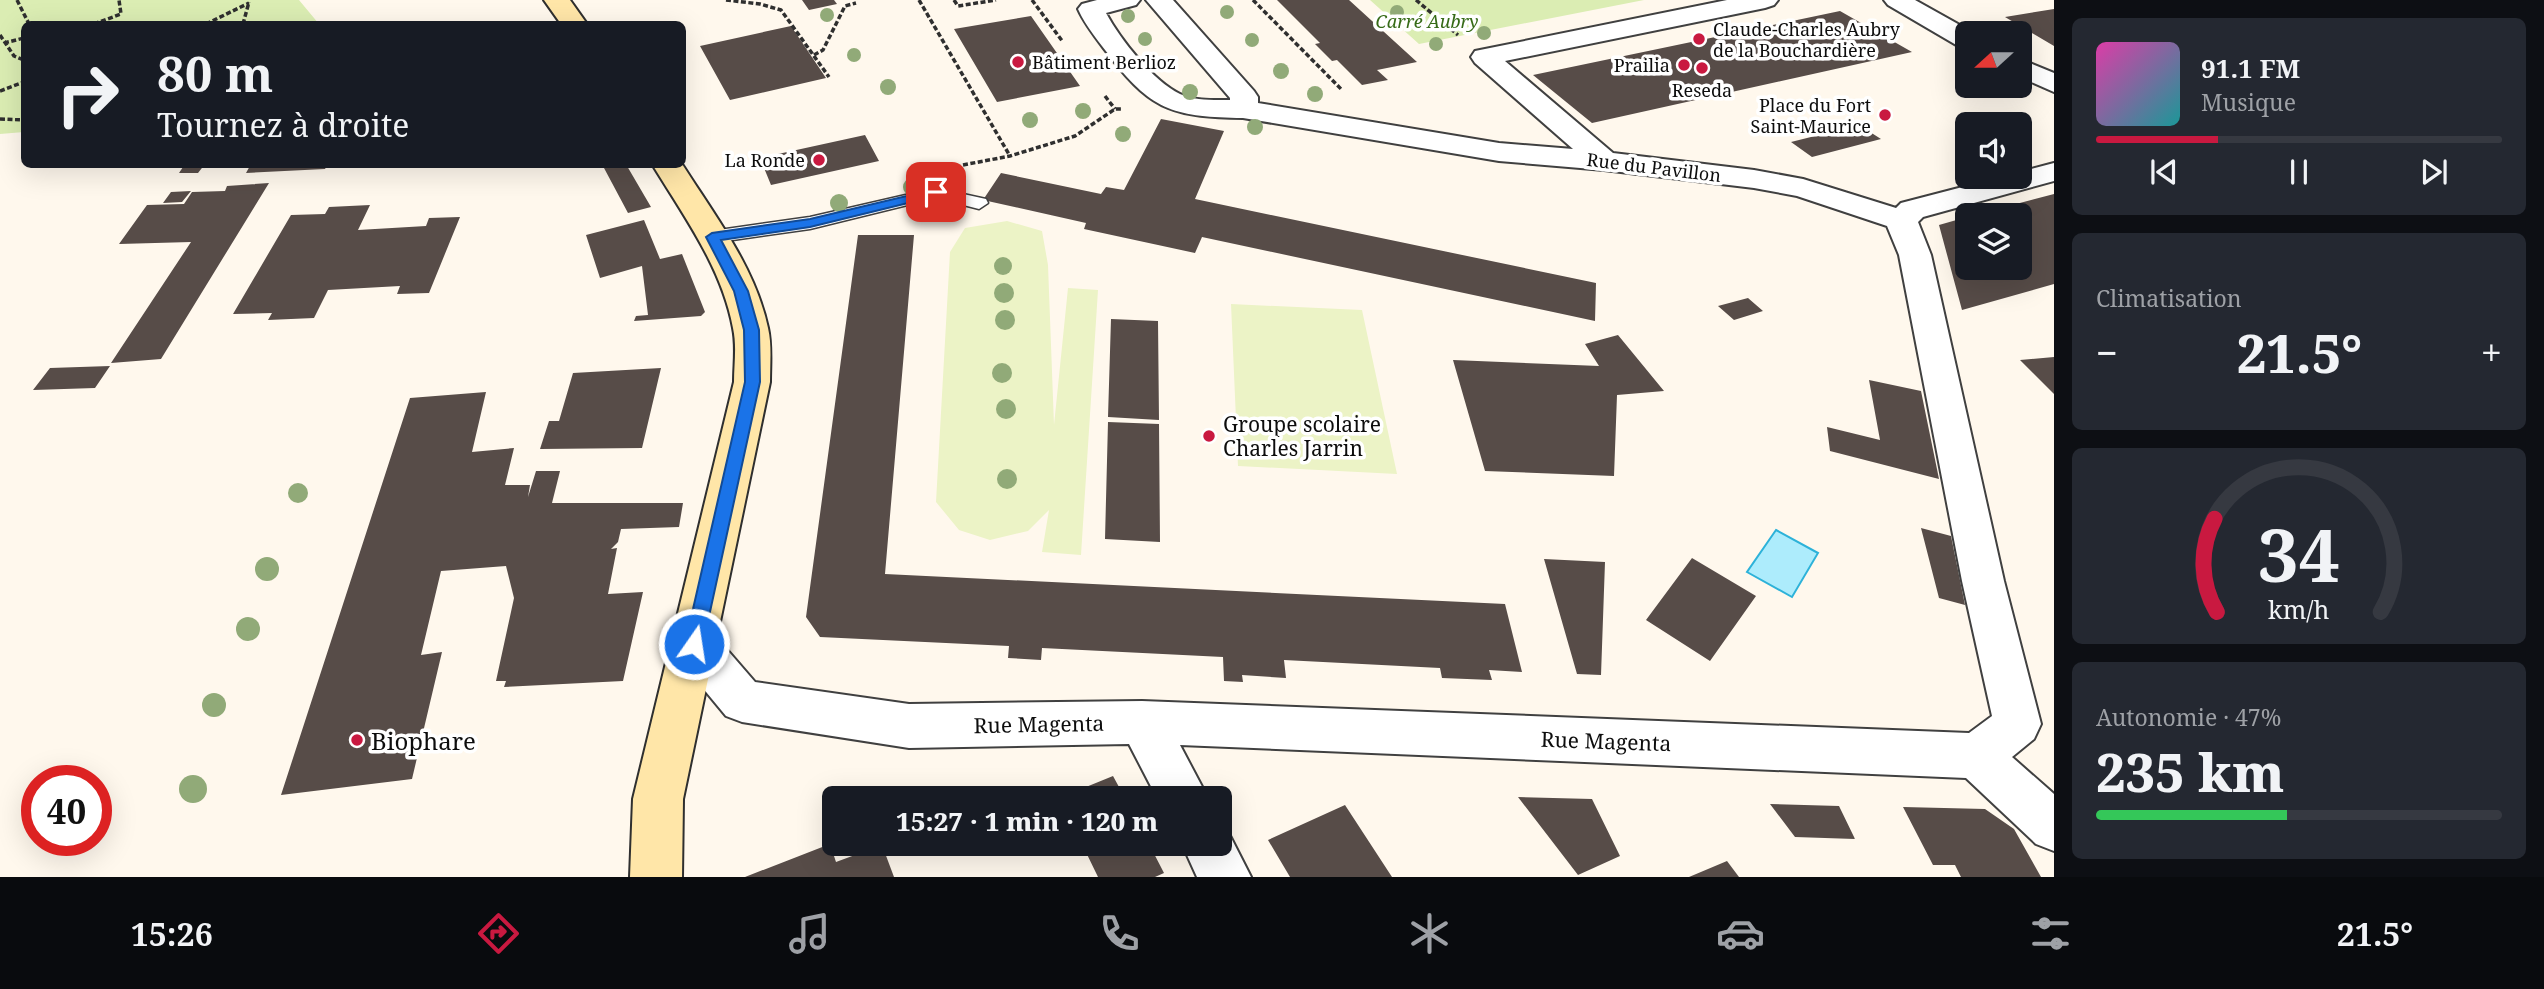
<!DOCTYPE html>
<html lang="fr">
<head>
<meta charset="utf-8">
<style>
  :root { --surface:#171b24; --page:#242831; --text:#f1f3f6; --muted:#9ea1a6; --line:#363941; --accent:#c91940 }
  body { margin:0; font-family:"Noto Serif",serif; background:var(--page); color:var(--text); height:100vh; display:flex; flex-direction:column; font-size:26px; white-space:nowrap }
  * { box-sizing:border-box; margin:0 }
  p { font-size:23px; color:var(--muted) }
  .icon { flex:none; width:38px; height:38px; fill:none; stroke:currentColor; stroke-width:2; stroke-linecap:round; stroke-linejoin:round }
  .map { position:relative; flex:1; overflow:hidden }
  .drawer { display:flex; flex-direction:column; gap:18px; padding:18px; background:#0d0f14; width:490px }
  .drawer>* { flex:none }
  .guide { position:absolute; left:21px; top:21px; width:665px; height:147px; border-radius:10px; box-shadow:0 7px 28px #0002; background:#171b24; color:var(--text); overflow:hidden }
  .needle { width:46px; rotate:249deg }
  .buttons { position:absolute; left:1955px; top:21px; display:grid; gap:14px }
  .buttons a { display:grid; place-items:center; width:77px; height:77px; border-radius:10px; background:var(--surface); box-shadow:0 7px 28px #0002; font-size:35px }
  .speed { position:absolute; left:21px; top:765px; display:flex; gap:14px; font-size:35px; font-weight:700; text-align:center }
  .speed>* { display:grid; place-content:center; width:91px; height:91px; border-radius:50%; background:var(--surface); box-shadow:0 7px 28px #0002; line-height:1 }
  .speed .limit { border:10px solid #d22; background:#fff; color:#111 }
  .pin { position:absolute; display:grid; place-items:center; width:60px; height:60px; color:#fff; margin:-30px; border-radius:14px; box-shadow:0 4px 10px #0006 }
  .me { position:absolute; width:77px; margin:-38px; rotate:13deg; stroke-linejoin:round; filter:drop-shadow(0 0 5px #0008) }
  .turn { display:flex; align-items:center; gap:24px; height:147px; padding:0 21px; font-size:32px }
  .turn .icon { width:91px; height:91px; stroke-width:2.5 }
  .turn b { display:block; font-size:49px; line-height:60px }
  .big { font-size:52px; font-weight:800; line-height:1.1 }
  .drawer .widget { flex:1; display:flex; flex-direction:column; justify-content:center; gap:10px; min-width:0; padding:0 24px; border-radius:10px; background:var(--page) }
  .drawer .dial { align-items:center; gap:0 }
  .dial svg { height:182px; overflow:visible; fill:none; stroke:var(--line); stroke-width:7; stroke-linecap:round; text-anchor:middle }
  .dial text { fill:var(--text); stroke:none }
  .song { display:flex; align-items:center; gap:21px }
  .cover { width:84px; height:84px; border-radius:10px; background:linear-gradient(135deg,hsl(320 70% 55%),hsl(180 70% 35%)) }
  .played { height:7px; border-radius:4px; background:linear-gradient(90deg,var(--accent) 30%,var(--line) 30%) }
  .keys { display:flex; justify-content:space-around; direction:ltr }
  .heat { display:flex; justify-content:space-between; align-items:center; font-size:38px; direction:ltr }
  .charge { height:10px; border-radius:5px; background:linear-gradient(90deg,#34c759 47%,var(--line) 0) }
  .trip { position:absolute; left:822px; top:786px; width:410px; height:70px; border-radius:10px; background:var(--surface); box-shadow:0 7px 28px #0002; font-weight:800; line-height:70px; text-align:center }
  .menu { display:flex; height:112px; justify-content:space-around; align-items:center; background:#090b0e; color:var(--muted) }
  .menu .icon { width:49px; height:49px }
  .menu .active { color:var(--accent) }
  .menu b { font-size:32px; color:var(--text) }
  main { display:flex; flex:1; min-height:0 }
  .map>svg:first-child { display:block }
  .green { fill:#dbedb3 }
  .pitch { fill:#ecf3c6 }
  .water { fill:#adecfc; stroke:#2db2d9; stroke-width:2 }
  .building { fill:#574c48 }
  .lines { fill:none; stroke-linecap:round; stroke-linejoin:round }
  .lane-casing { stroke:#404040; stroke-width:3 }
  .street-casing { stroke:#404040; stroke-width:4 }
  .secondary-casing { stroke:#2f2f2f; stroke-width:4 }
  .path { stroke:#2f2f2f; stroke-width:3.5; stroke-dasharray:5 2.5; stroke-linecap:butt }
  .lane { fill:#fff; fill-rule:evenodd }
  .street { fill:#fff; fill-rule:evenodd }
  .secondary { fill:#ffe6a8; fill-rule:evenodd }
  .tree { fill:#91aa78 }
  .route { fill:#1a73e8; stroke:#114b97; stroke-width:2 }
  .poi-dot { fill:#c91940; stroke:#fff; stroke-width:2.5 }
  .labels { text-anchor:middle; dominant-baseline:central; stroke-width:7; stroke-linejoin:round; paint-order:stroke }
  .far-park-label { font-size:18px; font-style:italic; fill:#376b18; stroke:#fff }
  .far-poi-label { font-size:18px; fill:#0d0d0d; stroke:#fff; text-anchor:end }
  .far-street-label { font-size:18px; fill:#0d0d0d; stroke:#fff }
  .poi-label { font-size:21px; fill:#0d0d0d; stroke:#fff; text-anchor:start }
  .street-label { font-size:21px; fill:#0d0d0d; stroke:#fff }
  .near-poi-label { font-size:24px; fill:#0d0d0d; stroke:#fff; text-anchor:start }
</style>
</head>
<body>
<main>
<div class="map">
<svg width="2054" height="877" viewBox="0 0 2054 877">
  <rect width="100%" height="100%" fill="#fff8ed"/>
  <path class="green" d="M0 0H299L319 24H24V132L0 134Z
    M1370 0H1644L1419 44Z"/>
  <path class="pitch" d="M1007 221 1042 231 1048 265 1054 425 1068 288 1098 290 1081 555 1042 552 1049 510 1028 531 990 540 959 530 936 502 950 252 965 228Z
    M1231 304 1362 310 1397 474 1238 466Z"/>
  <path class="water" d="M1776 530 1818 553 1792 597 1747 572Z"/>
  <path class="building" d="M802 0H834L837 4 809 10Z
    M1277 0H1349L1417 62 1377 70 1388 80 1362 85 1337 60 1332 61 1315 44 1320 43Z
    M2054 9V46L2005 17Z
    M1840 11 1912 52 1592 123 1533 75Z
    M1031 16 1080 86 997 102 954 29Z
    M791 26 826 78 730 100 700 46Z
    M1161 119 1224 131 1195 199 1596 283 1595 321 1202 237 1195 253 1084 229 1086 223 983 200 1001 173 1101 194 1106 187 1124 190Z
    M1859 125 1881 139 1812 157 1791 142Z
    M865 135 879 161 771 185 760 158Z
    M185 164H205L198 173H179Z
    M251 164H328L325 169 246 173Z
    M627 166 651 207 628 213 604 168Z
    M269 183 161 359 111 363 191 242 119 244 147 205 184 204 192 192 225 191 227 186Z
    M191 191 182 202 163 203 171 192Z
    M2054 194V284L1962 310 1939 225 1967 217V268H2020V215L1978 214Z
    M370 205 358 230 426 226 429 218 460 217 429 293 397 294 400 286 328 290 314 318 268 320 272 313 233 314 291 215 325 214 329 207Z
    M644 220 660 259 682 254 705 312 701 316 634 321 636 316 648 315 642 266 600 278 586 235Z
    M858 235H914L885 574 1505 604 1522 672 1489 670 1492 680 1442 678 1440 668 1284 660 1286 678 1242 675 1243 682 1224 681 1223 657 1042 648 1041 660 1008 658 1009 646 820 637 806 617Z
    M1748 298 1763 311 1734 320 1718 306Z
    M1111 319 1158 321 1159 420 1108 417Z
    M1618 335 1664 391 1617 395 1614 476 1485 471 1453 360 1599 366 1585 344Z
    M2054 357V394L2020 360Z
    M110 366 95 388 33 390 50 368Z
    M661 368 642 448 540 449 549 421H559L573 373Z
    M1869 380 1921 391 1939 479 1830 451 1827 427 1880 440Z
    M486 392 472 452 514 448 505 485H530L528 497 536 471H560L552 503H683L679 527 621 529 618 542 611 549 617 548 608 594 643 592 623 681 504 687 506 681H496L514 598 506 566 441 571 421 655 442 652 412 779 281 795 410 398Z
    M1108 422 1159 424 1160 542 1105 539Z
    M1921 528 1951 536 1965 605 1939 598Z
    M1692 558 1756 596 1710 661 1646 620Z
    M1544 559 1605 562 1601 675 1577 674Z
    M1113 776 1125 798H1059Z
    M1518 797 1592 799 1620 856 1578 875Z
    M1770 804 1839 806 1855 839 1795 837Z
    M1345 805 1392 877H1290L1268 840Z
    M1903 807 1985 809 2014 829 2041 877H1961L1955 865H1933Z
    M830 844 836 862 882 845 894 877H745Z
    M1082 844H1149L1164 873 1155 877H1098Z
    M1727 861 1739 877H1689Z"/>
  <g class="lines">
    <g class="lane-casing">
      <path id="lane" d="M936 188 986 199 988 203 979 209 936 198 810 229 712 243 702 237 712 231 810 217Z"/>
    </g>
    <g class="street-casing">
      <path id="street" d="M1097 0H1140L1136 5 1106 13C1120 39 1153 81 1180 94 1195 101 1214 100 1230 100V98L1146 0H1173L1254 91 1258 97V103L1499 143 1573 149 1475 63 1471 57 1475 51 1727 0H1778L1774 5 1765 8 1505 61 1613 153 1754 170 1803 179 1896 208 1901 203 2001 177H2020V172L2054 163V181L1923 217 1918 222 1931 255 2004 581 2041 724 2034 739 2012 757 2054 794V851L2036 844 1966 778 1180 745 1208 798H1157L1129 744 909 748 742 722 726 716 678 658 672 644 678 630 694 625 710 630 755 682 909 704 1142 701 1969 733 1992 716 1962 581 1899 255 1887 226 1797 196 1754 188 1604 170 1499 161 1243 118C1177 117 1153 112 1112 59 1100 43 1086 27 1078 9L1082 4Z
        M1884 0H1915L1974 33H1967V48L1958 46 1888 5Z
        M2020 59 2054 73V92L2020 77Z
        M1220 824 1225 826 1251 877H1197L1182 844H1220Z"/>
    </g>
    <g class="secondary-casing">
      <path id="secondary" d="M544 0H570L587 24H561Z
        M652 164H682C715 216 755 267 768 328 772 345 770 364 770 382L683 799 682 877H630L633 799 734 382C734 364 737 346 733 328 722 268 684 216 652 164Z"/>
    </g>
    <path class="path" d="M17 0 29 24
      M726 0 760 4 781 10 829 77
      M919 0 1010 156
      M954 0 958 6 996 0
      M1032 0 1063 42
      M1253 0 1341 89
      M1416 0 1458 35
      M94 24 121 14 119 0
      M206 24 249 3
      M243 24 249 2
      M0 35 14 56 24 60
      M4 43 24 38
      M814 55 823 50 845 6 856 3
      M0 91 24 82
      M1105 96 1115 109
      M0 119 24 120
      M963 165 1010 156 1075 136 1115 109H1121"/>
    <use href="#lane" class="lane"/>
    <use href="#street" class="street"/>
    <use href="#secondary" class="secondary"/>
  </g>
  <g class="tree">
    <circle cx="1227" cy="12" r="7"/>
    <circle cx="1397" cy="12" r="7"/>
    <circle cx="827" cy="15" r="7"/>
    <circle cx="1128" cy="16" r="7"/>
    <circle cx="1484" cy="33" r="7"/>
    <circle cx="1145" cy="39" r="7"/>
    <circle cx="1252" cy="40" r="7"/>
    <circle cx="1436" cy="44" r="7"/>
    <circle cx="854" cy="55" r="7"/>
    <circle cx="1167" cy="64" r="7"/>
    <circle cx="1281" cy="71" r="8"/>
    <circle cx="888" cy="87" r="8"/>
    <circle cx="1190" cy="92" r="8"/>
    <circle cx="1315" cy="94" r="8"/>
    <circle cx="1083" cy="111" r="8"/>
    <circle cx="1030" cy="120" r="8"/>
    <circle cx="1255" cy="127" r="8"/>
    <circle cx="1123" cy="134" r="8"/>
    <circle cx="912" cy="187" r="9"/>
    <circle cx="839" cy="203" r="9"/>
    <circle cx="1003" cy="266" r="9"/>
    <circle cx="1004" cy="293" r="10"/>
    <circle cx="1005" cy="320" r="10"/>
    <circle cx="1002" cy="373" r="10"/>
    <circle cx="1006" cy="409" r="10"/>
    <circle cx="1007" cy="479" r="10"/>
    <circle cx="298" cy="493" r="10"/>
    <circle cx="267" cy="569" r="12"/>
    <circle cx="248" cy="629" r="12"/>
    <circle cx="214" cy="705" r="12"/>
    <circle cx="193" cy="789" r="14"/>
  </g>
  <path class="route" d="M936 189 941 190V195L810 227 721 240 748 291 759 330 760 382 703 644 700 649 694 652 687 649 685 644 745 382 744 330 734 291 706 237 712 233 810 219Z"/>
  <g class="poi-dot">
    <circle cx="1699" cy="39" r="7"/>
    <circle cx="1018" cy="62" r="7"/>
    <circle cx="1684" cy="65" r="7"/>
    <circle cx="1702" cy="68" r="7"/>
    <circle cx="1885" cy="115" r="7"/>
    <circle cx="819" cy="160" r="7"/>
    <circle cx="1209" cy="436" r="7"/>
    <circle cx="357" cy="740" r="7"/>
  </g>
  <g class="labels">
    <g class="far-park-label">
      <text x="1427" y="21">Carré Aubry</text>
    </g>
    <g class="far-poi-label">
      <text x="1713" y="29" text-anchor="start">Claude-Charles Aubry<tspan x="1713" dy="21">de la Bouchardière</tspan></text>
      <text x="1032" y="62" text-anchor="start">Bâtiment Berlioz</text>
      <text x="1670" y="65">Prailia</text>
      <text x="1702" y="90" text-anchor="middle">Reseda</text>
      <text x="1871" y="105">Place du Fort<tspan x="1871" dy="21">Saint-Maurice</tspan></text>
      <text x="805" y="160">La Ronde</text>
    </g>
    <g class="far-street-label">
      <text transform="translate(1654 167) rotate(7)">Rue du Pavillon</text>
    </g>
    <g class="poi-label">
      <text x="1223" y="424">Groupe scolaire<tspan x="1223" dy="24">Charles Jarrin</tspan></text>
    </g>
    <g class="street-label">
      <text transform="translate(1039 724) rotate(-1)">Rue Magenta</text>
      <text transform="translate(1606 741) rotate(2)">Rue Magenta</text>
    </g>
    <g class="near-poi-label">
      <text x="371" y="740">Biophare</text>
    </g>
  </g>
</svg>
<div class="buttons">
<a><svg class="needle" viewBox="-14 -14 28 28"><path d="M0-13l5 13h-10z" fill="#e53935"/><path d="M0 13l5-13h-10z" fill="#9ea1a6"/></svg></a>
<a><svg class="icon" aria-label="sound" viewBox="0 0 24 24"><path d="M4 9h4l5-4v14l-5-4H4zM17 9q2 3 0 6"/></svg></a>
<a><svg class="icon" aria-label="layers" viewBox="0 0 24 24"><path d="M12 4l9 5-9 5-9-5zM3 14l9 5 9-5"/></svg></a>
</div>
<div class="speed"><div class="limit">40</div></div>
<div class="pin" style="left:936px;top:192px;background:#d93025"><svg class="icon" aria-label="arrive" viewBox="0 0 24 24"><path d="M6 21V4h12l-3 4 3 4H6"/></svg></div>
<svg class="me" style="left:694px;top:644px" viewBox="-20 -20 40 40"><circle r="17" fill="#1a73e8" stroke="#fff" stroke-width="3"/><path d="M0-11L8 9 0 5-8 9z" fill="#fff"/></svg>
<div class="trip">15:27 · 1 min · 120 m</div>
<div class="guide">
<div class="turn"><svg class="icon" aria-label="right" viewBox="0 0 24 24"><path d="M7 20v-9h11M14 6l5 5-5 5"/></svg><div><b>80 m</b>Tournez à droite</div></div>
</div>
</div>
<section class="drawer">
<div class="widget">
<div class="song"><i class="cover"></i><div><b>91.1 FM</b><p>Musique</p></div></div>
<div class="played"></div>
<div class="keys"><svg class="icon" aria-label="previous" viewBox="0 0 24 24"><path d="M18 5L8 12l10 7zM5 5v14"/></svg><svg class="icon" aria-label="pause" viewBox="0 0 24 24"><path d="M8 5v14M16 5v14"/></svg><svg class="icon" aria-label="next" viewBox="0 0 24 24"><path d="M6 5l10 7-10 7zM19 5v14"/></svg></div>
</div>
<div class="widget"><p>Climatisation</p>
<div class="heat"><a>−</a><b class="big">21.5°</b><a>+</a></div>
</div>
<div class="widget dial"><svg viewBox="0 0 100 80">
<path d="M14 69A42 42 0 1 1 86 69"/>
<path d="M14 69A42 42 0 0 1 13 28" stroke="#c91940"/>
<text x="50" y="56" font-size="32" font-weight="700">34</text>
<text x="50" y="72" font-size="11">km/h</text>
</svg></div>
<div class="widget"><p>Autonomie · 47%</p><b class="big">235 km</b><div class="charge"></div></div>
</section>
</main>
<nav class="menu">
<b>15:26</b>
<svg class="icon active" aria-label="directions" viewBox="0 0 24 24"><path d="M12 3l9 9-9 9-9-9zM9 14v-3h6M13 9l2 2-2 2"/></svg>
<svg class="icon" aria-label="music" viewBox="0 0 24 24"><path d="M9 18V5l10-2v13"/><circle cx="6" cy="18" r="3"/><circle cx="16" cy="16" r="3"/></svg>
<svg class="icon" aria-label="phone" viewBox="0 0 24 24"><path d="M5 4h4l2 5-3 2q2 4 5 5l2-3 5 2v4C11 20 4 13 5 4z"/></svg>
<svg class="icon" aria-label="climate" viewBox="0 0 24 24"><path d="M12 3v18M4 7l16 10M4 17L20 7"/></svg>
<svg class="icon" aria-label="car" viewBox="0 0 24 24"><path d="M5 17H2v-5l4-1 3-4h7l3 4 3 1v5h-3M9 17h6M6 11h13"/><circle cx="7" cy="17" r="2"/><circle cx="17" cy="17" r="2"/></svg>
<svg class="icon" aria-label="filters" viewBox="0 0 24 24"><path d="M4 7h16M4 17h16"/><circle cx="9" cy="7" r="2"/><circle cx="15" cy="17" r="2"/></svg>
<b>21.5°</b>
</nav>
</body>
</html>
